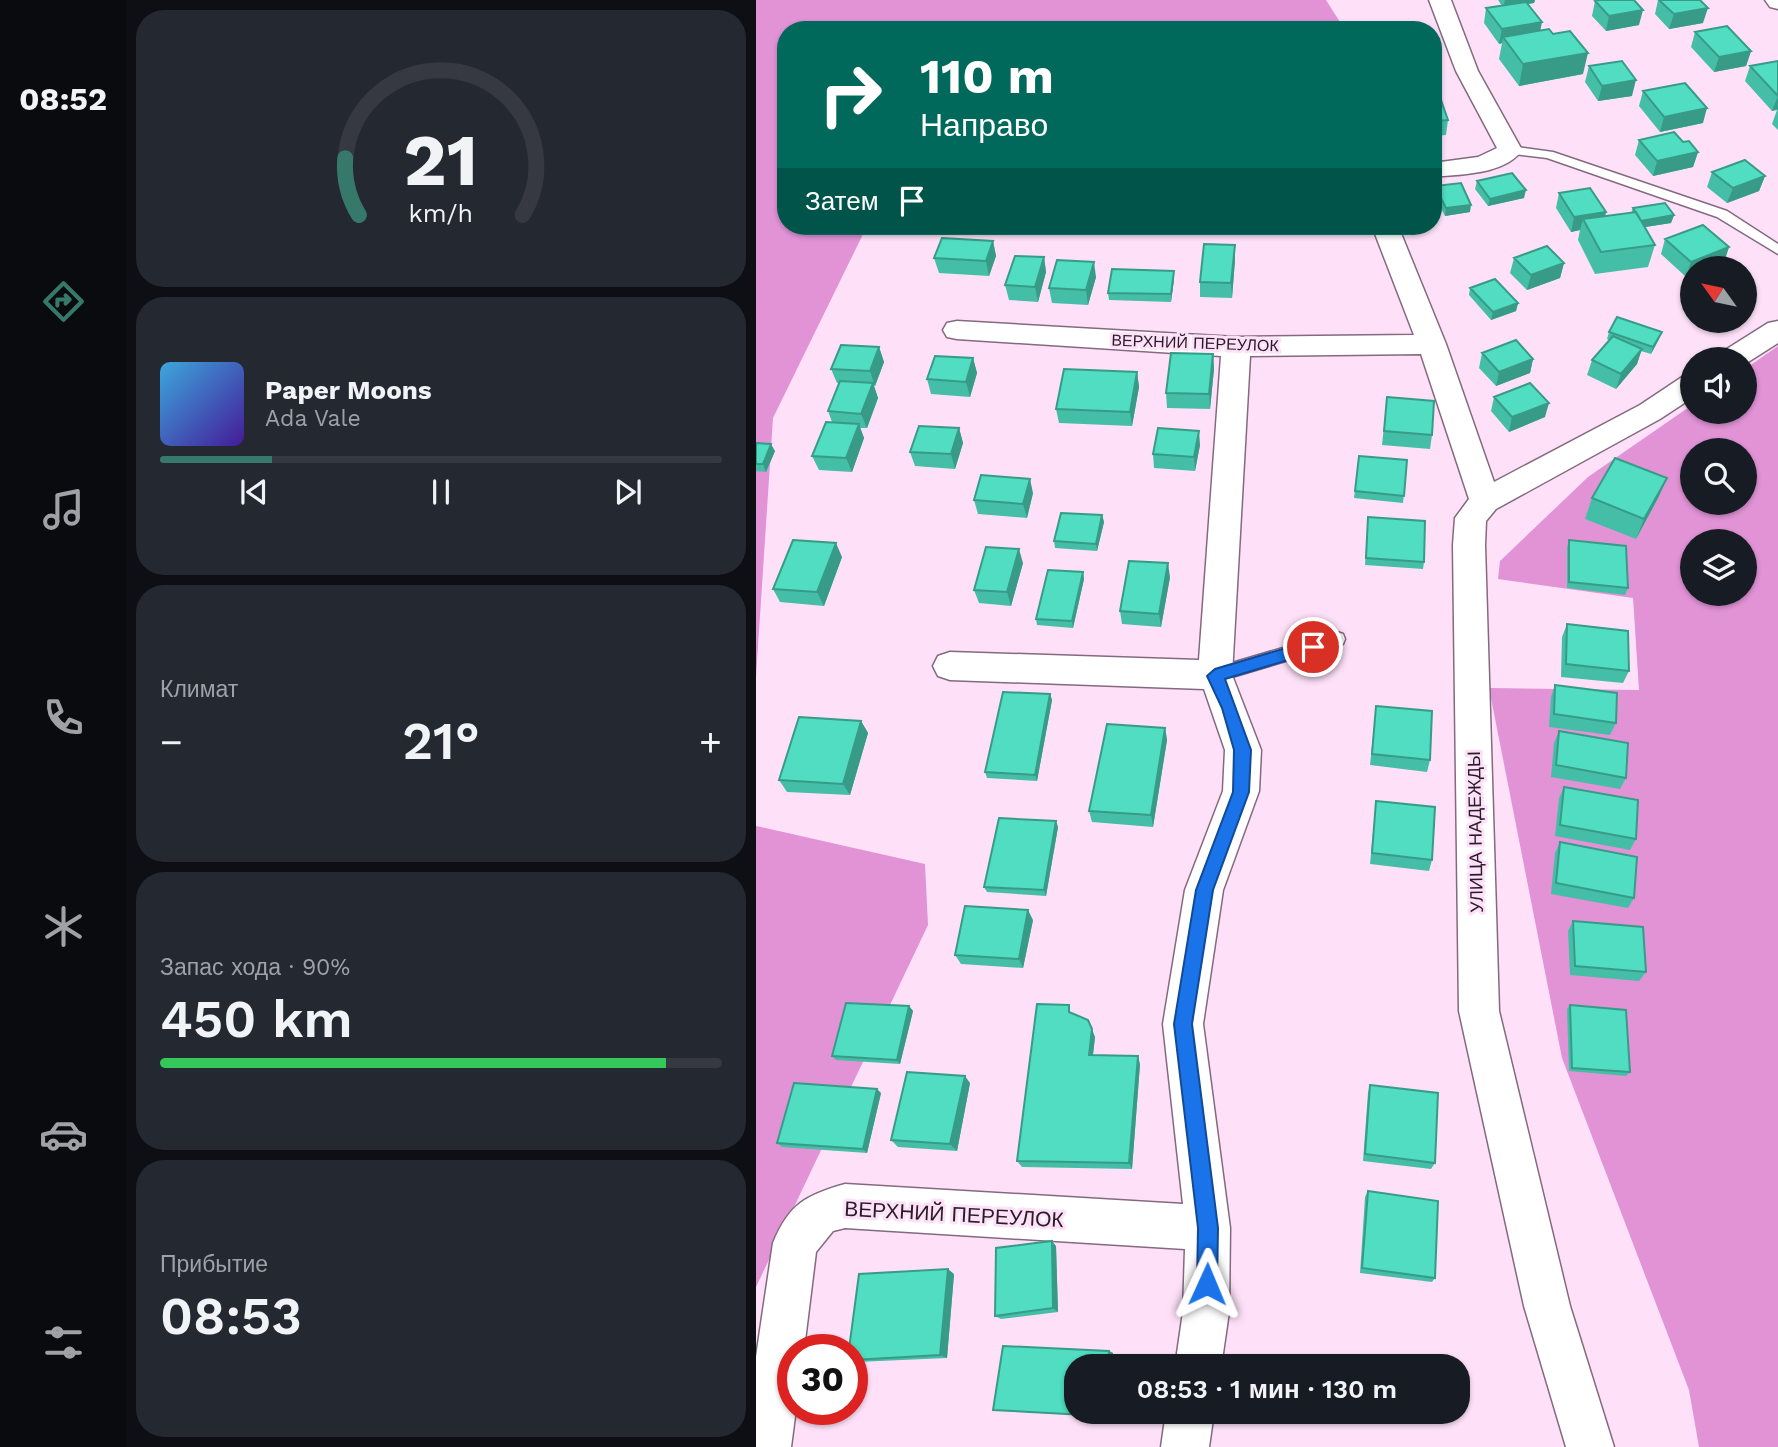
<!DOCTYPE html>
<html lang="ru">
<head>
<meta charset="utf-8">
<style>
  :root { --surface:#171b24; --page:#242831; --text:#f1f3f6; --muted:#9ea1a6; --line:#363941; --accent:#36796b }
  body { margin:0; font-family:"Work Sans",sans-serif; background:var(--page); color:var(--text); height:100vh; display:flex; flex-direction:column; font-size:26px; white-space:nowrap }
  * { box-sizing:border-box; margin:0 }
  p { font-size:23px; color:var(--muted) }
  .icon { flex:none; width:38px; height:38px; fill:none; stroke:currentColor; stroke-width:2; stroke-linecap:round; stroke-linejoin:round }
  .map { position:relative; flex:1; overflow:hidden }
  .details { display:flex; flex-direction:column; gap:10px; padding:10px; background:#0d0f14; width:630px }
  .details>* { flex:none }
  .hud { position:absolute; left:21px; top:21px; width:665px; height:214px; border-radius:28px; box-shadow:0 2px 5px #0004; background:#00695c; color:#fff; overflow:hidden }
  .needle { width:46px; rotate:303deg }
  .tools { position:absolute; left:924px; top:256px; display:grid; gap:14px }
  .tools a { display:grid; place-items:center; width:77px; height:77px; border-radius:50%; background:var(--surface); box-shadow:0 2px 5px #0004; font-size:35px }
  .speed { position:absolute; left:21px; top:1334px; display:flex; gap:14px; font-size:35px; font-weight:700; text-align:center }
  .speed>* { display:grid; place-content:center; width:91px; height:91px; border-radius:50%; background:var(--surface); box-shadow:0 2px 5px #0004; line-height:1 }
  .speed .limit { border:10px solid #d22; background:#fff; color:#111 }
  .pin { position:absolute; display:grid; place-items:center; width:60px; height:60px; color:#fff; margin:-30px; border:4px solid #fff; border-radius:50%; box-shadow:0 2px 7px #0007 }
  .me { position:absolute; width:77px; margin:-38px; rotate:1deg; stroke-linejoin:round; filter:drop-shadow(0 0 5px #0008) }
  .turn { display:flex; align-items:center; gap:24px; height:147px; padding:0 28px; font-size:32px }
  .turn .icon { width:91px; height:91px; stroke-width:2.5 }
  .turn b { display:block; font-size:49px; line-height:60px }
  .then { display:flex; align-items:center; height:66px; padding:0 28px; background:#0003; gap:14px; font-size:26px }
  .big { font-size:52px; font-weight:600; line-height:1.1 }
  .details .tile { flex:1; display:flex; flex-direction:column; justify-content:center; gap:10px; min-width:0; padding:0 24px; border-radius:28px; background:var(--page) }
  .details .dial { align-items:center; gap:0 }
  .dial svg { height:182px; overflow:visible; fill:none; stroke:var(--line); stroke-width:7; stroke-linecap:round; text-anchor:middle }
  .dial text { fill:var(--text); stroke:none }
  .song { display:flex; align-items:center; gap:21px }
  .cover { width:84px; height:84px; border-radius:10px; background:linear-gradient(135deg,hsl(200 70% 55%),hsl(260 70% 35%)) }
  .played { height:7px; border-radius:4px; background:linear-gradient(90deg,var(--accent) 20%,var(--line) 20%) }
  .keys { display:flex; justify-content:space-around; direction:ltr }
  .heat { display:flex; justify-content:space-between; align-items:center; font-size:38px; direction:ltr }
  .charge { height:10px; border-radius:5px; background:linear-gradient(90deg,#34c759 90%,var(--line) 0) }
  .trip { position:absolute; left:308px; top:1354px; width:406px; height:70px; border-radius:28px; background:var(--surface); box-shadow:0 2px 5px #0004; font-weight:600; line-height:70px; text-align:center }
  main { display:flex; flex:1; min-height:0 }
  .tab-bar { display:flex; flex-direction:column; width:126px; justify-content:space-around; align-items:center; background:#090b0e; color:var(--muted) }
  .tab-bar .icon { width:49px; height:49px }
  .tab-bar .current { color:var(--accent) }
  .tab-bar b { font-size:32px; color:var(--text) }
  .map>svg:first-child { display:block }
  .forest { fill:#e193d6; fill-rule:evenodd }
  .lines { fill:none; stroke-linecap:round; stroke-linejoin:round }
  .lane-casing { stroke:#836a7f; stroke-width:3 }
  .street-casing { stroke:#836a7f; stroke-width:3 }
  .lane { fill:#fff; fill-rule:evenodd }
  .street { fill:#fff; fill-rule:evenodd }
  .wall { fill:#45bea7 }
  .shaded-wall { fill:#389b88 }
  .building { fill:#50ddc2; stroke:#389b88; stroke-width:2 }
  .route { fill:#1a73e8; stroke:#114b97; stroke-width:2 }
  .labels { text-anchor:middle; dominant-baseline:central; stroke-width:6; stroke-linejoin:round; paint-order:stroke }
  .far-street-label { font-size:16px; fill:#281d26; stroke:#fee1f9 }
  .street-label { font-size:18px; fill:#281d26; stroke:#fee1f9 }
  .near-street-label { font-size:21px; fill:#281d26; stroke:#fee1f9 }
</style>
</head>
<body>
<main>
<nav class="tab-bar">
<b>08:52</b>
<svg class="icon current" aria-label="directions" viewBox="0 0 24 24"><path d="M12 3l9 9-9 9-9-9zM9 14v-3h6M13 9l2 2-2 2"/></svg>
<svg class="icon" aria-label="music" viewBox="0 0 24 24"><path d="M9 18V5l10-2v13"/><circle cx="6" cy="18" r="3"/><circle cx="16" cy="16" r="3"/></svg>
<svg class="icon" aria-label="phone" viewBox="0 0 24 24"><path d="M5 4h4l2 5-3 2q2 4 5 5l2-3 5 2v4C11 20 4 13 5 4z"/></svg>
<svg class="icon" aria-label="climate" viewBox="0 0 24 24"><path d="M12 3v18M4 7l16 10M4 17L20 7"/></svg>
<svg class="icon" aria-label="car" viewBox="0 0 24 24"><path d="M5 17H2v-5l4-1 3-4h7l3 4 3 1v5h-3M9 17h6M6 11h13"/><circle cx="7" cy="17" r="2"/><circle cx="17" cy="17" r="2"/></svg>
<svg class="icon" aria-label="filters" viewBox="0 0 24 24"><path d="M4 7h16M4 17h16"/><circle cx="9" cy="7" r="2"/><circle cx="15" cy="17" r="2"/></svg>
</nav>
<section class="details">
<div class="tile dial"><svg viewBox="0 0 100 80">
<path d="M14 69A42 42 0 1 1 86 69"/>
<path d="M14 69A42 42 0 0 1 8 44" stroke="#36796b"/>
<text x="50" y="56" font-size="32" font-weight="700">21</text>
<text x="50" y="72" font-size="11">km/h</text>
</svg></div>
<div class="tile">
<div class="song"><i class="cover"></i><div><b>Paper Moons</b><p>Ada Vale</p></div></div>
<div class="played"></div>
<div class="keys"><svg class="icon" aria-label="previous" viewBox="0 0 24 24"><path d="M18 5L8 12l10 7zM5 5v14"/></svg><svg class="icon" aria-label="pause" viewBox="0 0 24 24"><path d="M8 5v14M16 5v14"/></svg><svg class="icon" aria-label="next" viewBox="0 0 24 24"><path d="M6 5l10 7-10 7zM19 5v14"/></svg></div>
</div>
<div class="tile"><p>Климат</p>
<div class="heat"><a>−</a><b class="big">21°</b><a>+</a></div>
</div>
<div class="tile"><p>Запас хода · 90%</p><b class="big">450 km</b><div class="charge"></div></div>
<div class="tile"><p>Прибытие</p><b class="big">08:53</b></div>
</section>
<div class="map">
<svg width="1022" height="1447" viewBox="0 0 1022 1447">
  <rect width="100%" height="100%" fill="#fee1f9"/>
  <path class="forest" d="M0 0H570L589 30H30V226H111L17 418 0 677Z
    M1022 346V1447H943L933 1390 806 1058 733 688 883 690 877 598 742 579 744 561 832 477 936 405V411H989V369ZM936 450H989V502H936ZM936 541H989V593H936Z
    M0 826 169 864 172 925 0 1287Z"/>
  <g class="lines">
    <g class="lane-casing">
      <path id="lane" d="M754 146 797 152 971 211 1022 244V254L961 217 791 158 750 153V147Z
        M581 632 587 634 589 639 587 644 459 682 453 680 450 675 453 670 459 668Z"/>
    </g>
    <g class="street-casing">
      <path id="street" d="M673 0H695L722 71 766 150C749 175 704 174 677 177V163L722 157 741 148 700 71Z
        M1009 0H1022V9L1014 7Z
        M616 226H642L690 344 738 482 884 405 926 377 936 374V398L904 419 740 509 730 521 729 545 743 1011 814 1306 858 1447H810L768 1306 703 1011 697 545 699 518 713 499 665 354 494 356 476 675 505 750 503 791 467 890 447 1024 474 1228 473 1312 465 1367H419L427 1312 429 1249 89 1228 77 1231 60 1252 48 1349H37V1409H40L35 1447H0V1357L17 1243C33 1204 50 1195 89 1184L427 1204 407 1024 429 890 467 791 469 750 448 689 194 680 182 676 177 666 182 656 194 652 443 660 465 356 201 339 191 337 187 330 191 323 201 321 480 337 658 335Z
        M1022 321V343L989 364V359H962L966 352 1012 323Z
        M410 1412H458L453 1447H405Z"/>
    </g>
    <use href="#lane" class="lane"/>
    <use href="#street" class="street"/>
  </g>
  <path class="wall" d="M742 0H779L778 3 772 4 784 30 827 74 763 86 743 59 746 43 743 44 728 23 730 8 746 6Z
    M902 0H944L947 23 913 29 899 14Z
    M839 1 883 25 850 31 836 16Z
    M939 32 995 51 990 66 958 72 935 47Z
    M1022 61V130L1016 124 1021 110 1016 111 989 81 994 66Z
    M833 66 876 96 842 101 829 82Z
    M677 73 682 86 681 100 692 120 690 135 677 136Z
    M887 91 947 123 904 132 883 106Z
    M883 140 927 142 942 152 937 167 897 176 879 155Z
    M956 172 1009 176 1003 191 971 203 951 187Z
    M721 181 768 198 732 206 719 189Z
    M679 186 714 212 689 216 678 194Z
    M803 193 850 212 849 216 875 213 877 208 918 215 915 223 889 227 899 245 892 267 839 274 822 240 824 230 815 232 800 208Z
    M909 239 973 247 968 262 952 268H936L930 277 905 254Z
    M237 241 240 256 233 276 183 273 178 258Z
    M288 257 290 272 282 302 253 300 249 285Z
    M758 258 808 263 804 278 771 290 754 273Z
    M479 260 476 298 444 297V282Z
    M340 277 332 305 296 303 293 288Z
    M418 279 415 302 353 300 352 293Z
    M714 288 762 303 760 311 735 320 713 295Z
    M853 332 903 339 895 354 885 351 881 364 860 389 831 375 836 360 853 340 851 339Z
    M123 347 128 362 119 386H118L122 398 111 428H104L108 438 96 472 63 470 56 456 76 422 72 411 83 383H81L75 369Z
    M726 353 777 359 774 373 740 386 723 368Z
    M457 354 458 369 454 409 411 408 410 393Z
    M217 358 221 373 214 397 175 394 171 379Z
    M381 372 383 387 376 426 303 423 300 409Z
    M631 397 676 435 674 449 626 445Z
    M738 397 789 417 753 432 735 411Z
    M203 428 207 443 199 469 159 466 154 452Z
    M0 443 19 451 10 472 0 471Z
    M444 445 439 471 398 468 397 454Z
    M603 456 651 460 647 503 598 498Z
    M911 478 902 498 880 539 829 519 836 498Z
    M277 493 271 518 222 514 218 500Z
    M346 515 348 522 341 551 299 548 298 541Z
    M612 517 668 562 667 569 609 565Z
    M813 540 872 588 869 595 811 588V547Z
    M86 557 68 606 24 602 17 589Z
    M267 563 255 606 223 603 218 590Z
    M327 572 328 579 317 628 281 625 280 619Z
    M414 577 405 627 366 624 364 611Z
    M811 624 873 671 867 683 805 677 806 637Z
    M799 685 860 723 854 735 793 727 795 697Z
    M294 694 296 700 281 781 231 778 229 772Z
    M620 706 674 760 671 772 614 765Z
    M105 721 112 733 94 795 31 792 23 780Z
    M409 728 411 740 397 827 336 822 333 811Z
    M803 731 870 778 864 789 795 777 798 743Z
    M808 787 880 839 874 850 799 836 803 798Z
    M620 801 676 860 673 871 614 864Z
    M302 827 290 896 231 892 228 887Z
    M804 842 878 898 872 908 795 894 799 853Z
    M277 920 267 968 205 964 199 955Z
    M817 921 890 972 883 981 814 975 812 931Z
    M814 1005 874 1072 870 1076 813 1071 811 1009Z
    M153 1006 157 1011 144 1064 80 1060 76 1056Z
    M317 1013 339 1037 337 1055 384 1064 376 1169 266 1167 261 1161Z
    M214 1083 201 1151 142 1147 135 1140Z
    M614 1085 679 1163 675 1169 607 1161 612 1093Z
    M125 1093 111 1153 26 1147 21 1143Z
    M612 1191 679 1278 676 1282 604 1273 609 1197Z
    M300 1246 302 1312 245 1319 239 1316Z
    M198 1274 191 1358 101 1362 96 1361V1349Z
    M247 1346 353 1351 357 1353 355 1367H320V1412H351L350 1417 237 1410Z"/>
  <path class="shaded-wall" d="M749 0H779L778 3 747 8Z
    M952 8 947 23 913 29 918 14Z
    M887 10 883 25 850 31 853 16Z
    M786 22 783 37H747L746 43 743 44 746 29Z
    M995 51 990 66 958 72 963 57Z
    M832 53 827 74 763 86 767 64Z
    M880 80 876 96 842 101 846 86Z
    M1022 96V109L1016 111Z
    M951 108 947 123 904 132 908 117Z
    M942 152 937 167 897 176 901 161Z
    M1009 176 1003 191 971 203 977 188Z
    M770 190 768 198 732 206 734 199Z
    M715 205 714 212 689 216 690 208Z
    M850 212 846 227 827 219 824 230 815 232 818 217Z
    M918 215 915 223 883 228 885 221Z
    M237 241 240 256 233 276 230 261Z
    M479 245V260L476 298 475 283Z
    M973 247 968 262 952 268H936V274L930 277 935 262Z
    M288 257 290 272 282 302 279 287Z
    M338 262 340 277 332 305 330 290Z
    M808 263 804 278 771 290 775 275Z
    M418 271V279L415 302V294Z
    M762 303 760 311 735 320 737 312Z
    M906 332 903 339 895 354 897 347Z
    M123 347 128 362 119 386 114 371Z
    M886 349 881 364 860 389 865 374Z
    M457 354 458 369 454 409 453 394Z
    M217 358 221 373 214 397 210 382Z
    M777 359 774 373 740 386 743 372Z
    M381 372 383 387 376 426 374 412Z
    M117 383 122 398 111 428 105 414Z
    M793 403 789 417 753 432 756 417Z
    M103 424 108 438 96 472 90 458Z
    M203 428 207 443 199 469 195 454Z
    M443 431 444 445 439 471 438 457Z
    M15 444 19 451 10 472 7 464Z
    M911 478 902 498 880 539 888 519Z
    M274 479 277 493 271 518 267 504Z
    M346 515 348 522 341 551 340 544Z
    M80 543 86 557 68 606 61 592Z
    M263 549 267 563 255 606 251 592Z
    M412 563 414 577 405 627 403 614Z
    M327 572 328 579 317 628 316 621Z
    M294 694 296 700 281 781 279 775Z
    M105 721 112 733 94 795 87 784Z
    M409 728 411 740 397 827 395 815Z
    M300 821 302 827 290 896 288 890Z
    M272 910 277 920 267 968 263 959Z
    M153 1006 157 1011 144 1064 141 1060Z
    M336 1029 339 1037 336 1063 333 1055Z
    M382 1056 384 1064 376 1169 373 1163Z
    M209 1076 214 1083 201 1151 194 1144Z
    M121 1089 125 1093 111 1153 107 1149Z
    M296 1241 300 1246 302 1312 297 1308Z
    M192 1269 198 1274 191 1358 184 1355Z
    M353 1351 357 1353 355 1367H352Z"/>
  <path class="building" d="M843 0H878L887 10 853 16 839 1Z
    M903 0H944L952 8 918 14Z
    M770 2 786 22 746 29 730 8Z
    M971 26 995 51 963 57 939 32Z
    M793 29 797 34 814 31 832 53 767 64 747 37Z
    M866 61 880 80 846 86 833 66Z
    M1022 61V96L994 66Z
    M677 73 682 86 677 87Z
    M929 83 951 108 908 117 887 91Z
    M677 100H685L692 120 677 121Z
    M918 132 927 142 933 141 942 152 901 161 883 140Z
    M989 160 1009 176 977 188 956 172Z
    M756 173 770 190 734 199 721 181Z
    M705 183 715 205 690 208 679 186Z
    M834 188 850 212 818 217 803 193Z
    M909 203 918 215 885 221 877 208Z
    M880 212 899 245 845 252 827 219Z
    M947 225 973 247 935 262 909 239Z
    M186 238 237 241 230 261 178 258Z
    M448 244 479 245 475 283 444 282Z
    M791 246 808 263 775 275 758 258Z
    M259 256 288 257 279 287 249 285Z
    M301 260 338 262 330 290 293 288Z
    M356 269 418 271 415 294 352 293Z
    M739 279 762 303 737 312 714 288Z
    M861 317 906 332 897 347 853 332Z
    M857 336 886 349 865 374 836 360Z
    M760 340 777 359 743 372 726 353Z
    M85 345 123 347 114 371 75 369Z
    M415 353 457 354 453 394 410 393Z
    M179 356 217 358 210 382 171 379Z
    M308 369 381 372 374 412 300 409Z
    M84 381 117 383 105 414 72 411Z
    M774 383 793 403 756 417 738 397Z
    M631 397 678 401 676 435 628 431Z
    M70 422 103 424 90 458 56 456Z
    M163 426 203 428 195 454 154 452Z
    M402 428 443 431 438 457 397 454Z
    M0 443 15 444 7 464H0Z
    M603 456 651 460 648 496 599 491Z
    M859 458 911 478 888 519 836 498Z
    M225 475 274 479 267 504 218 500Z
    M305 513 346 515 340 544 298 541Z
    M612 517 669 521 668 562 610 558Z
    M37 540 80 543 61 592 17 589Z
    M813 540 870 546 872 588 813 582Z
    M230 547 263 549 251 592 218 590Z
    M373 561 412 563 403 614 364 611Z
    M292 570 327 572 316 621 280 619Z
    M811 624 872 631 873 671 810 664Z
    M799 685 861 693 860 723 798 714Z
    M247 692 294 694 279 775 229 772Z
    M620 706 676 711 674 760 616 754Z
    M43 717 105 721 87 784 23 780Z
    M351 724 409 728 395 815 333 811Z
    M803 731 872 743 870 778 800 765Z
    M808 787 882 800 880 839 804 825Z
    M620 801 679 807 676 860 616 853Z
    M243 818 300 821 288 890 228 887Z
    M804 842 881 857 878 898 800 883Z
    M209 906 272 910 263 959 199 955Z
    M817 921 887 927 890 972 819 966Z
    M90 1003 153 1006 141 1060 76 1056Z
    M281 1004 313 1005V1012L332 1020 336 1029 333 1055 382 1056 373 1163 261 1161Z
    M814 1005 870 1010 874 1072 816 1068Z
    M151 1072 209 1076 194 1144 135 1140Z
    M38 1083 121 1089 107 1149 21 1143Z
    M614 1085 682 1093 679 1163 609 1154Z
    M612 1191 682 1201 679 1278 606 1268Z
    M296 1241 297 1308 239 1316 240 1248Z
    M192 1269 184 1355 96 1360V1349H93L103 1274Z
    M247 1346 353 1351 352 1367H320V1412H347V1416L237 1410Z"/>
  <path class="route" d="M557 640 564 647 562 651 469 679 495 750 493 792 457 890 436 1024 462 1228 461 1284 458 1291 451 1294 444 1291 441 1284 442 1228 418 1024 440 890 477 792 478 750 466 708 451 676 459 669Z"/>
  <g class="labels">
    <g class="far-street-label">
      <text transform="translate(439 343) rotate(2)">ВЕРХНИЙ ПЕРЕУЛОК</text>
    </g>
    <g class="street-label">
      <text transform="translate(719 832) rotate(-91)">УЛИЦА НАДЕЖДЫ</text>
    </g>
    <g class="near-street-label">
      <text transform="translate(198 1214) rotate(3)">ВЕРХНИЙ ПЕРЕУЛОК</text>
    </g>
  </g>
</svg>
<div class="tools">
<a><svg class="needle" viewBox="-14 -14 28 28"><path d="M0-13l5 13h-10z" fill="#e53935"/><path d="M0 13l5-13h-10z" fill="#9ea1a6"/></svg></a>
<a><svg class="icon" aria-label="sound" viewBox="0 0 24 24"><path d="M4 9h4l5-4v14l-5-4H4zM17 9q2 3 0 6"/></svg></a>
<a><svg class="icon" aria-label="search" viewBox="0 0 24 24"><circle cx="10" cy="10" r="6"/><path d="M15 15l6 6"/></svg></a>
<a><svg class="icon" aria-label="layers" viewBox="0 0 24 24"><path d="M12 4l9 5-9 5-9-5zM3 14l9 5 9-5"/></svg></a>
</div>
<div class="speed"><div class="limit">30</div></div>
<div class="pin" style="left:557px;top:647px;background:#d93025"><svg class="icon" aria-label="arrive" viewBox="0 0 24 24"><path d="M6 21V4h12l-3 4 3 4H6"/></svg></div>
<svg class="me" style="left:451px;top:1284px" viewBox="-20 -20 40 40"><path d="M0-17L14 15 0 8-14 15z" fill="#1a73e8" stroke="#fff" stroke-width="4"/></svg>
<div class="trip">08:53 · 1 мин · 130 m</div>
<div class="hud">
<div class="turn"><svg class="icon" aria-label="right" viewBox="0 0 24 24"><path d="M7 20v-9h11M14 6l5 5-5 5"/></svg><div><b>110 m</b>Направо</div></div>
<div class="then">Затем<svg class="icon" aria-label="arrive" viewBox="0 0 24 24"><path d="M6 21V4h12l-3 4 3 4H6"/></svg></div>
</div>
</div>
</main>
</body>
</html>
